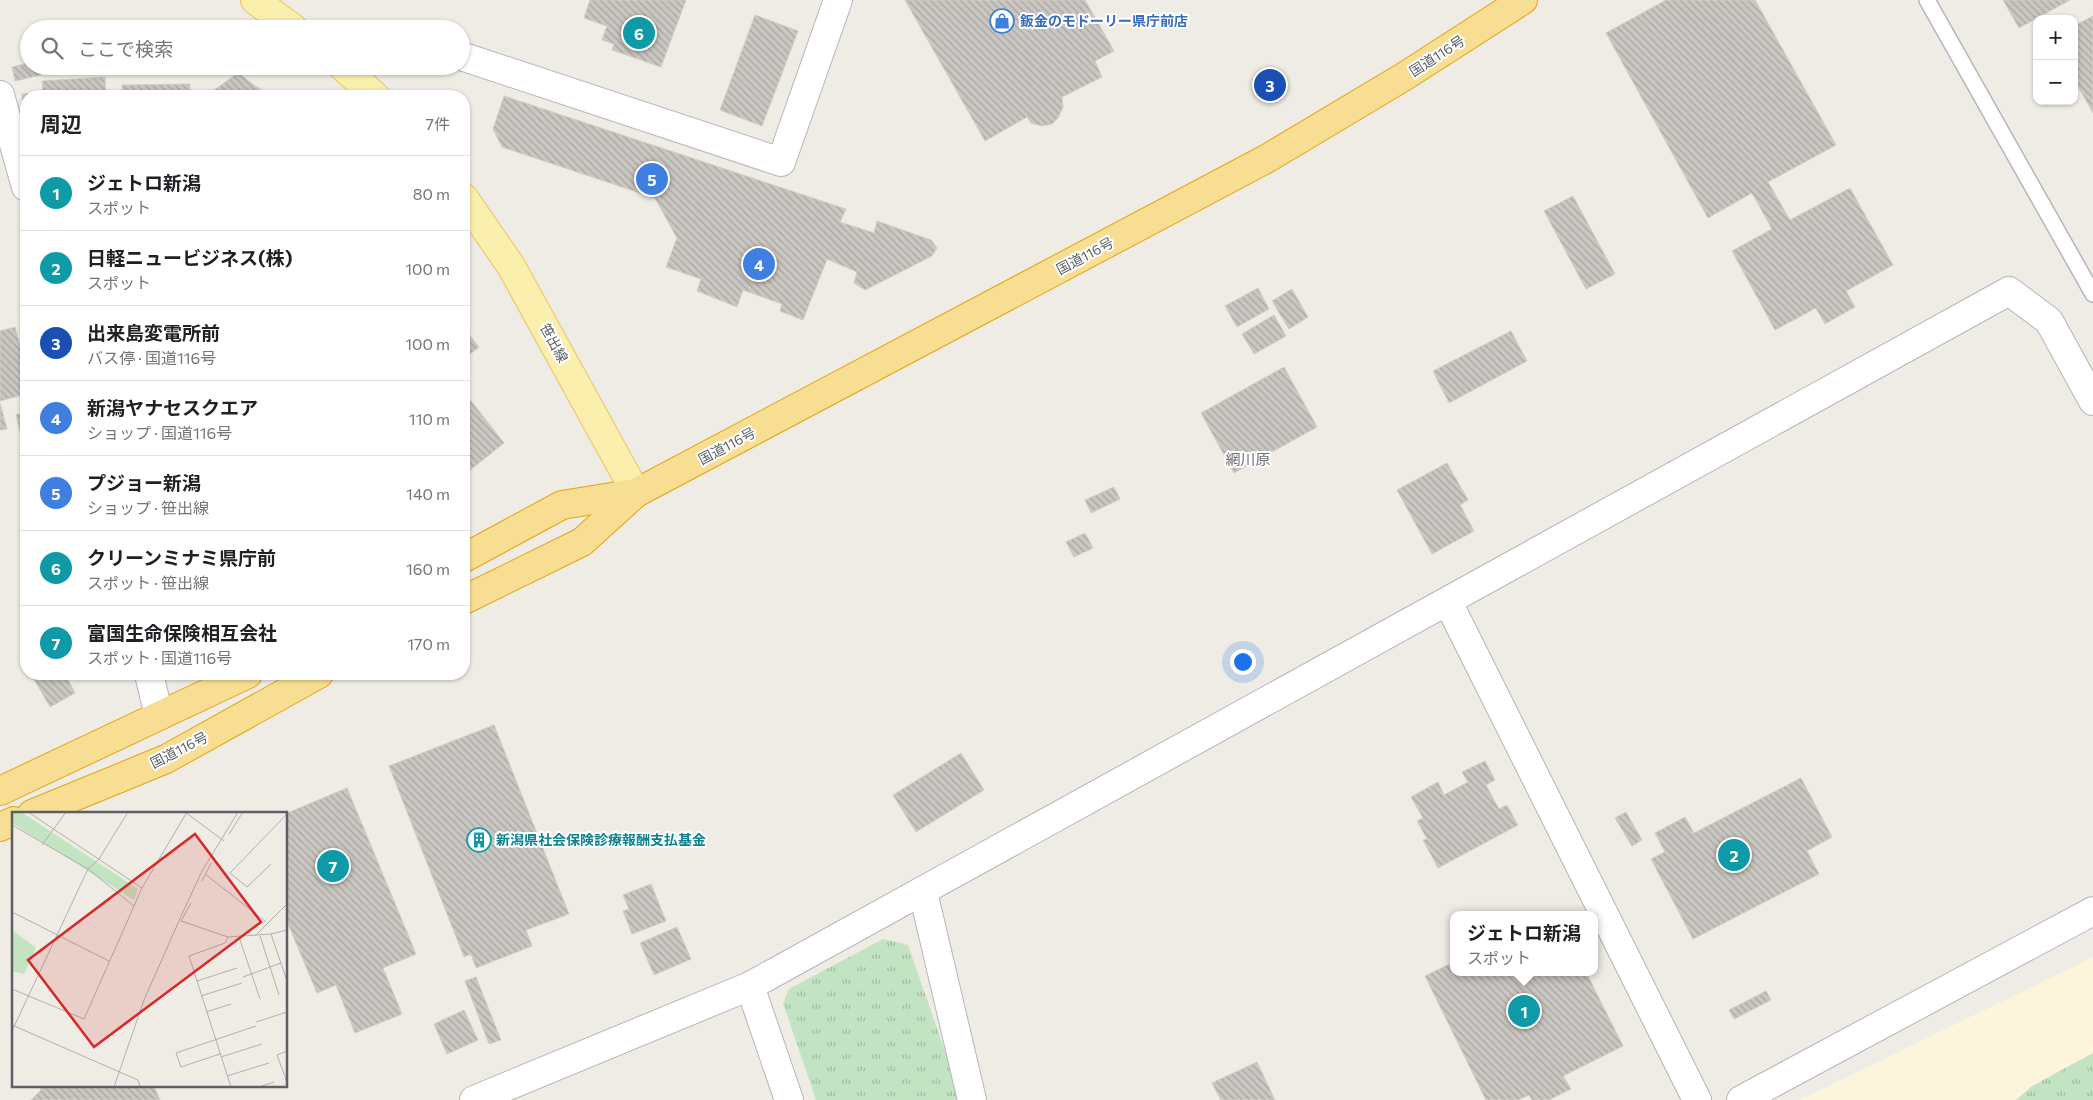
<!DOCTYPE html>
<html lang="ja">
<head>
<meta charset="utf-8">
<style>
  :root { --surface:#fff; --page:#f6f6f6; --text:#202124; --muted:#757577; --line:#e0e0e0; --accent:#1a73e8 }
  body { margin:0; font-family:Commissioner,"Noto Sans JP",sans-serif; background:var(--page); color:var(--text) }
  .controls { position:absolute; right:15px; top:15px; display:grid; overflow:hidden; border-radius:10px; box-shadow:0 1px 4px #0004 }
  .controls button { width:45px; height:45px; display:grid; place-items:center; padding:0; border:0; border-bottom:1px solid var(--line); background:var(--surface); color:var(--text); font:25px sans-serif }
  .you { position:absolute; left:1242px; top:661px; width:18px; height:18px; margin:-12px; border:4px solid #fff; border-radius:50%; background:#1a73e8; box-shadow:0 0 0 8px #1a73e833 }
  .badge { display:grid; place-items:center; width:32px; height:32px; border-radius:50%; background:var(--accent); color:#fff; font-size:16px; font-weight:700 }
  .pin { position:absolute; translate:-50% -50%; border:2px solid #fff; box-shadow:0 1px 5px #0006 }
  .popup { position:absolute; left:1450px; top:911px; width:148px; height:65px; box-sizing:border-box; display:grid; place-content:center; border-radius:10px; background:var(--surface); filter:drop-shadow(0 1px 4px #0005); font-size:16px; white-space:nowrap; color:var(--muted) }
  .popup b { font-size:19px; color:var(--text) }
  .popup::after { content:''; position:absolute; left:50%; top:100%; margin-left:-10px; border:10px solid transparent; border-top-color:var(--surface) }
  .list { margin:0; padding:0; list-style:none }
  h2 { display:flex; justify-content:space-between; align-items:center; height:65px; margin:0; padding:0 20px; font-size:21px }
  h2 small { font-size:16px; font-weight:400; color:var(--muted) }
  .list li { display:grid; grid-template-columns:32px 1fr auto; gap:15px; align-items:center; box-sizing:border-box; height:75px; padding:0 20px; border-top:1px solid var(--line) }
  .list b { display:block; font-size:19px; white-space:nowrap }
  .list p { margin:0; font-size:16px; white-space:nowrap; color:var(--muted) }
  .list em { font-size:16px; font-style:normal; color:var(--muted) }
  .icon { flex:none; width:28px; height:28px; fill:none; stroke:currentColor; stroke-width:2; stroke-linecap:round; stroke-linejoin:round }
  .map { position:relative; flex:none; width:2093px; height:1100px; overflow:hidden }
  .search { position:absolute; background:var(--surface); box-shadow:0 1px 4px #0004; left:20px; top:20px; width:450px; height:55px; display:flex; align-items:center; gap:12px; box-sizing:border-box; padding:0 18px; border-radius:28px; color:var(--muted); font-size:19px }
  .panel { position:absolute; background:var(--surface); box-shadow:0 1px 4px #0004; left:20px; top:90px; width:450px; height:590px; border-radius:20px }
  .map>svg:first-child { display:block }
  .commercial { fill:#fcf5db }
  .grass { fill:url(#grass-tufts) }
  .building { fill:url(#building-back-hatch); stroke:#d2cec3 }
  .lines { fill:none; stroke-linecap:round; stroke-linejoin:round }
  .lane-casing { stroke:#b5b6bb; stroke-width:18 }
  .street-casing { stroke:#b5b6bb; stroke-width:30 }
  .secondary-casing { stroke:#b3b6bb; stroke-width:30 }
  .primary-casing { stroke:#eac561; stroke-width:30 }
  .highway-casing { stroke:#e6a40c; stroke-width:30 }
  .lane { stroke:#fff; stroke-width:15 }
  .street { stroke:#fff; stroke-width:28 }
  .secondary { stroke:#fff; stroke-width:28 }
  .primary { stroke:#fbefad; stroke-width:28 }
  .highway { stroke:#f7de92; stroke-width:28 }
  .labels { text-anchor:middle; stroke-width:4; stroke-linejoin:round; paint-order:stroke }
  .shop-label { font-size:14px; font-weight:bold; fill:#366cbe; stroke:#fff; text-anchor:start }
  .street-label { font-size:14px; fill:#5c6064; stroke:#fff }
  .culture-label { font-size:14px; font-weight:bold; fill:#0d838f; stroke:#fff; text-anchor:start }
  .neighbourhood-label { font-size:15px; fill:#6d7176; stroke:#fff }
  .inset-road { fill:none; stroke:#b0b0ad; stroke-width:1 }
  .view { fill:#d62828; fill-opacity:0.15; stroke:#d62828; stroke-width:2.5 }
  .inset-edge { fill:none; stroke:#5c6064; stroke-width:2.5 }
</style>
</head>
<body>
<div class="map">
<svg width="2093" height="1100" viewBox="0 0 2093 1100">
  <defs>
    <pattern id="grass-tufts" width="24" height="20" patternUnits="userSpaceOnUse" patternTransform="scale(1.25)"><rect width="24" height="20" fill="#c2e4c2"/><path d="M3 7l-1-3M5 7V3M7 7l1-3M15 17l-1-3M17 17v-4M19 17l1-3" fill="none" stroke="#a1bca1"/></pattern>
    <pattern id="building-back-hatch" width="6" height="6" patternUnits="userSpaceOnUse" patternTransform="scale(1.25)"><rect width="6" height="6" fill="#cac7c2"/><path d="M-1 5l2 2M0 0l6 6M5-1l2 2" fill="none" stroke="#a7a5a1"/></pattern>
  </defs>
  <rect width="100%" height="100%" fill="#eeece4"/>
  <path class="commercial" d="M2093,957v143h-293z"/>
  <g class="grass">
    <path d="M883,939l25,6 54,155h-146l-33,-97 6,-14z"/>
    <path d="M2093,1053v47h-77l16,-14z"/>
  </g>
  <g class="building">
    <path d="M590,0h96l-25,67 -49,-17 2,-6 -12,-4 5,-14 -23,-8z"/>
    <path d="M905,0h180l29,51 -19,10 7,16 -40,20 1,10 -5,11 -6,6 -10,2 -11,-3 -4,-6 -42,24z"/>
    <path d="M1666,0h89l81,145 -68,37 22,38 60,-32 43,77 -47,26 9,16 -30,17 -9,-16 -41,22 -43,-79 40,-22 -20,-36 -44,25 -102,-185z"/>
    <path d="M2003,0h67l-51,28z"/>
    <path d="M755,15l43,16 -36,95 -42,-16z"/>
    <path d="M2093,16v97l-19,-34v-53z"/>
    <path d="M29,63v3h10l2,9 -26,6 -3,-14z"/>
    <path d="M238,73l31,23h-63z"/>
    <path d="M105,77l1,19h-80v29h-2l-2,-31 21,-1 -1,-12z"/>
    <path d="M190,84v12h-68v-11z"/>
    <path d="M504,96l342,113 -6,13 34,11 3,-12 54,19 6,8 -5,8 -67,34 -11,-7 3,-11 -30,-13 -24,61 -23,-9 2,-7 -39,-14 -6,17 -40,-16 4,-12 -35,-12 11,-29 -22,-40 -153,-51 -9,-18z"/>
    <path d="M1573,196l42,78 -29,15 -42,-78z"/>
    <path d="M1258,288l11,21 -32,18 -12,-21z"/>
    <path d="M1292,289l16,28 -19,12 -17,-28z"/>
    <path d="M1274,315l12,21 -32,18 -12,-20z"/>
    <path d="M15,327l9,34h2v33l-26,7v-70z"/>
    <path d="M464,328l15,19 -15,12z"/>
    <path d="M1511,331l16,30 -78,42 -16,-32z"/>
    <path d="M1284,367l33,60 -83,46 -33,-60z"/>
    <path d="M464,392l40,51 -40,32z"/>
    <path d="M0,403l7,26 -7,1z"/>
    <path d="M26,412v41h-1l-9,-38z"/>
    <path d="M1447,463l21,37 -8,5 14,26 -42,23 -35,-64z"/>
    <path d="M1114,487l6,12 -29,14 -6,-13z"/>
    <path d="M1085,533l8,15 -19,9 -8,-15z"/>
    <path d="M31,674h34l10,19 -25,14z"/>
    <path d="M494,725l75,189 -43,16 6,16 -56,22 -5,-14 -7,3 -75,-191z"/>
    <path d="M961,753l23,37 -68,42 -23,-37z"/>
    <path d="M1485,761l10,19 -9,5 13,24 8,-4 11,20 -80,43 -15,-28 4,-1 -10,-18 6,-3 -12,-21 27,-15 6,13 24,-13 -6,-10z"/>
    <path d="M1801,778l31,59 -25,14 12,23 -126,65 -42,-80 14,-7 -10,-19 30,-16 9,16z"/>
    <path d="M347,788l69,166 -33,14 19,46 -47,19 -19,-48 -19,8 -31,-74 -1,-105z"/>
    <path d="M1626,812l16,28 -10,6 -17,-28z"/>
    <path d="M651,884l15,37 -34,13 -9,-23 6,-2 -6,-14z"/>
    <path d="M677,927l14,32 -37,16 -14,-32z"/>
    <path d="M1454,962v10h132l37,74 -60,30 8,13 -22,11h-17l-3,-5 -11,5h-32l-61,-124z"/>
    <path d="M476,977l25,63 -12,4 -24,-63z"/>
    <path d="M1766,991l5,9 -37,19 -5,-9z"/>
    <path d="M464,1010l14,30 -31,14 -13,-30z"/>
    <path d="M1257,1062l18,38h-54l-9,-17z"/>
    <path d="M39,1086h115l6,14h-129l10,-10z"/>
  </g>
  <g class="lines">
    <g class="lane-casing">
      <path id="lane" d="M1927,0l166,294"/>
    </g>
    <g class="street-casing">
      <g id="street">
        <path d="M461,56l320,106 57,-162"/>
        <path d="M0,95l26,92"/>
        <path d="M149,674l10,42"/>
        <path d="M923,892l49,208"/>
        <path d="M750,986l39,114"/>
      </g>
    </g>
    <g class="secondary-casing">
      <g id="secondary">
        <path d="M1448,602l249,498"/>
        <path d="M474,1100l276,-114 1259,-695 40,30 44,80"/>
        <path d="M1741,1100l352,-189"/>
      </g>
    </g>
    <g class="primary-casing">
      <g id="primary">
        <path d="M255,0l39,29"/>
        <path d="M342,66l33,30"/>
        <path d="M464,198l47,68 125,227"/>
      </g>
    </g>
    <g class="highway-casing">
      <g id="highway">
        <path d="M464,558l98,-53 74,-12"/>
        <path d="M464,600l118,-58 54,-49 632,-335 137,-82 118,-76"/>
        <path d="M0,791l248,-117"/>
        <path d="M32,814l134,-55 153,-85"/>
        <path d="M0,827l14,-6"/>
      </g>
    </g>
    <use href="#lane" class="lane"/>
    <use href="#street" class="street"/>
    <use href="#secondary" class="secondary"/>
    <use href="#primary" class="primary"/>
    <use href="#highway" class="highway"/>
  </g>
  <defs>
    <g id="shop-ring" transform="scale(1.25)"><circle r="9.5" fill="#fff" stroke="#3f7fe0" stroke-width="1.5"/><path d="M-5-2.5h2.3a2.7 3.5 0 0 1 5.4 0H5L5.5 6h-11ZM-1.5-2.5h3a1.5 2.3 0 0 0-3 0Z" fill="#3f7fe0"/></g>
    <g id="building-ring" transform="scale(1.25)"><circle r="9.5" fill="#fff" stroke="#0f9aa8" stroke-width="1.5"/><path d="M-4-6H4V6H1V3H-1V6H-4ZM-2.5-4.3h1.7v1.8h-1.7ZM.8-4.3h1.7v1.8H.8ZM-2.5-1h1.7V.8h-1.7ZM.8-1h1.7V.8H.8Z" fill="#0f9aa8"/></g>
  </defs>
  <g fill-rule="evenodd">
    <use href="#shop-ring" x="1002" y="21"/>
    <use href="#building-ring" x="479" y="840"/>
  </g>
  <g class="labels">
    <g class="shop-label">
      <text x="1020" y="26">鈑金のモドーリー県庁前店</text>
    </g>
    <g class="street-label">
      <text transform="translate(1437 56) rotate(-33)" y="5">国道116号</text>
      <text transform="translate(1085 256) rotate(-28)" y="5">国道116号</text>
      <text transform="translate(554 343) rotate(61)" y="5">笹出線</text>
      <text transform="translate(727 446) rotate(-28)" y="5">国道116号</text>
      <text transform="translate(179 750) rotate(-27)" y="5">国道116号</text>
    </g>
    <g class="culture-label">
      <text x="496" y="845">新潟県社会保険診療報酬支払基金</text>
    </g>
    <g class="neighbourhood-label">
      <text x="1248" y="465">網川原</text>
    </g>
  </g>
  <g transform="translate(12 812)">
    <rect width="275" height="275" fill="#eeece4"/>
    <path d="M0,0h9l117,77 -4,11 -122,-77zM0,118l24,18 -12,26 -12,-3z" fill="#c2e4c2"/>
    <path class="inset-road" d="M16,0l114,76M173,0l39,29M0,13l76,44 46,37M217,22l14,-22M30,33l24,-33M259,52l-24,23 -17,-14 56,-58M193,62l61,48M190,69l9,-18M0,100l97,49M169,109l47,16 43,-3 16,-4M169,109l10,-18M259,122l16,47M243,124l32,-32M248,124l19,59M216,125l-3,6 -36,13 42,131M227,125l21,62M231,165l38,-14M185,169l40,-13M0,177l72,30 58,-131 45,-76M189,184l41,-13M194,200l25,-8M244,210l31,-10M0,213l126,55 2,7M0,219l76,-162 11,-10 29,-47M275,239l-10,4 10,27M208,242l-39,13 -5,-14 80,-27M209,245l41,-13M215,264l42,-13M102,275l30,-87 38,-86 20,-43 36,-59M247,275l15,-5"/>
    <path class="view" d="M183,22l66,88 -167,125 -66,-87z"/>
    <rect width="275" height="275" class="inset-edge"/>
  </g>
</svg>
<div class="controls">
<button>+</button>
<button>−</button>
</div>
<div class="you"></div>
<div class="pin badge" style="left:1524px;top:1011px;background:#0f9aa8">1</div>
<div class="popup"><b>ジェトロ新潟</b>スポット</div>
<div class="pin badge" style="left:1734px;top:855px;background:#0f9aa8">2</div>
<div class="pin badge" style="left:1270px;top:85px;background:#1a4fb4">3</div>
<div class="pin badge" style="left:759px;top:264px;background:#3f7fe0">4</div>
<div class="pin badge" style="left:652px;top:179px;background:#3f7fe0">5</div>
<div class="pin badge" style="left:639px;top:33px;background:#0f9aa8">6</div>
<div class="pin badge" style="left:333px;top:866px;background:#0f9aa8">7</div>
<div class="search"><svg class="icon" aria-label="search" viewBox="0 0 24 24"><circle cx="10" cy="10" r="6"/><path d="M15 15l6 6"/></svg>ここで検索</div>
<section class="panel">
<h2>周辺<small>7件</small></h2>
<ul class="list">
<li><span class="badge" style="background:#0f9aa8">1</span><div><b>ジェトロ新潟</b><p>スポット</p></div><em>80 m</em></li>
<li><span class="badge" style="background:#0f9aa8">2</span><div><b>日軽ニュービジネス(株)</b><p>スポット</p></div><em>100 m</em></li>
<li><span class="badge" style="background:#1a4fb4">3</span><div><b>出来島変電所前</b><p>バス停 · 国道116号</p></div><em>100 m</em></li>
<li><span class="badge" style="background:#3f7fe0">4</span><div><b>新潟ヤナセスクエア</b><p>ショップ · 国道116号</p></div><em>110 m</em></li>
<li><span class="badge" style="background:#3f7fe0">5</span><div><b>プジョー新潟</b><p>ショップ · 笹出線</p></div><em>140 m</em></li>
<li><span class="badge" style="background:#0f9aa8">6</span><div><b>クリーンミナミ県庁前</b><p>スポット · 笹出線</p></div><em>160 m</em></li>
<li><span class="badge" style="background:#0f9aa8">7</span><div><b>富国生命保険相互会社</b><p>スポット · 国道116号</p></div><em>170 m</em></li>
</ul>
</section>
</div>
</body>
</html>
